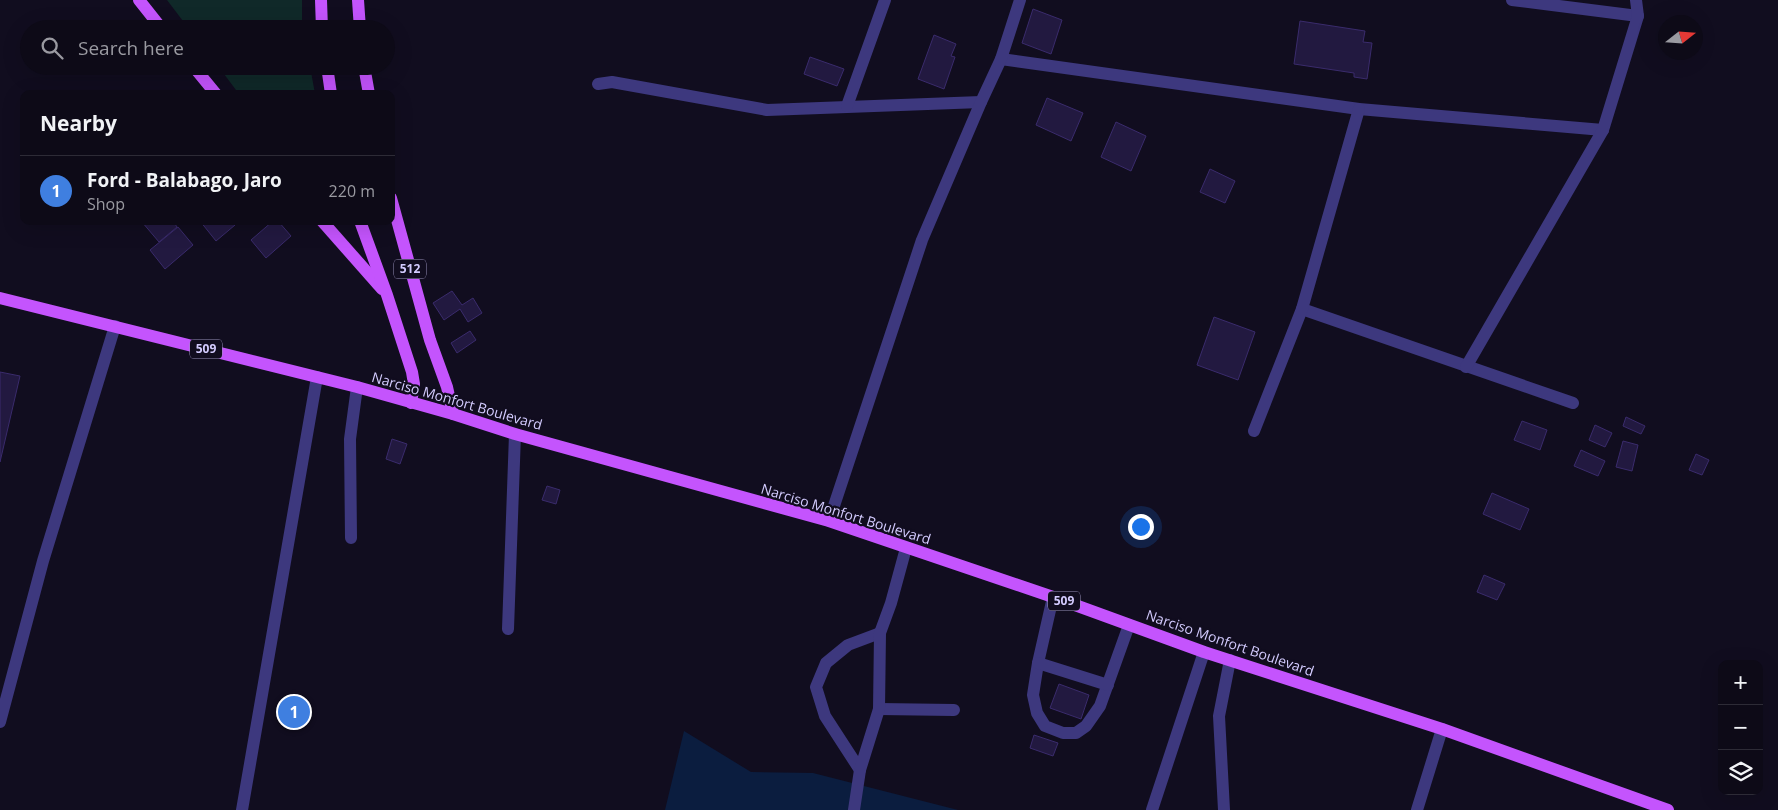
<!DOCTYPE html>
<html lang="en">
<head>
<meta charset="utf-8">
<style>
  :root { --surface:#0d0a17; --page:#161320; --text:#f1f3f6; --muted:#9a9aa1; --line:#2d2b36; --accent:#03d2f3 }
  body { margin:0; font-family:"Open Sans",sans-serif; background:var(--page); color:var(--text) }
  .controls { position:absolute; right:15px; bottom:15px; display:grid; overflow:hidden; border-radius:10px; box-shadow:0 5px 20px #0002 }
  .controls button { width:45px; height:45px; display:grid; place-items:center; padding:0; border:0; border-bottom:1px solid var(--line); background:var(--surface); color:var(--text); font:25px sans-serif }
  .compass { position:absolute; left:1658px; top:15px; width:45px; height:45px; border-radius:50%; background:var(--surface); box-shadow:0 5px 20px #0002; rotate:73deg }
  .you { position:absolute; left:1140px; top:526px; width:18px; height:18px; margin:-12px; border:4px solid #fff; border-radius:50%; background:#1a73e8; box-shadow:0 0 0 8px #1a73e833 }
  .badge { display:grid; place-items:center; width:32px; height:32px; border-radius:50%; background:var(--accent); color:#fff; font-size:16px; font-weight:700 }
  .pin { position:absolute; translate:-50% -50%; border:2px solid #fff; box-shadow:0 1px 5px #0006 }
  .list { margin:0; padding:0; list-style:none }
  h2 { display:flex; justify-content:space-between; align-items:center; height:65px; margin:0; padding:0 20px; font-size:21px }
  h2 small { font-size:16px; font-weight:400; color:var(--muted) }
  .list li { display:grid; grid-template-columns:32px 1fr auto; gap:15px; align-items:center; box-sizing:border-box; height:70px; padding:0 20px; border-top:1px solid var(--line) }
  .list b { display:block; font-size:19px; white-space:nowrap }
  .list p { margin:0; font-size:16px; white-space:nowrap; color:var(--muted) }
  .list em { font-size:16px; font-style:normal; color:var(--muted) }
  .icon { flex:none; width:28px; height:28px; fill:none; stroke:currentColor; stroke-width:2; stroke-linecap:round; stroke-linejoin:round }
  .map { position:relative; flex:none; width:1778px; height:810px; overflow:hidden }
  .search { position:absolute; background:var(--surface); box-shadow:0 5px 20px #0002; left:20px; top:20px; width:375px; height:55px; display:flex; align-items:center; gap:12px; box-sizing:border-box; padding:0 18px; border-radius:28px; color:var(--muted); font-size:19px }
  .panel { position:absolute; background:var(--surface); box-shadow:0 5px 20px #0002; left:20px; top:90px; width:375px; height:135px; border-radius:10px }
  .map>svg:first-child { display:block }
  .green { fill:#102929 }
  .water { fill:#0b1d3f }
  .building { fill:#221940; stroke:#3a2b6c }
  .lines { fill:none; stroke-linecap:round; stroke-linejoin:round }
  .minor { stroke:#3d387e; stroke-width:12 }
  .major { stroke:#c454fd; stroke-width:12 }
  .labels { text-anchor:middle; stroke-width:4.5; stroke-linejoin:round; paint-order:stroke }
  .shield { fill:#110d1f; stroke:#9992bb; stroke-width:1 }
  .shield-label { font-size:12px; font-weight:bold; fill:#d3cbfe }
  .street-label { font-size:14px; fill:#d3cbfe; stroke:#110d1f }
</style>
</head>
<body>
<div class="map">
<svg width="1778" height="810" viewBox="0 0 1778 810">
  <rect width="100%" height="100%" fill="#110d1f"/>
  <g class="green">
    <path d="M167,0h135v29h-113z"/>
    <path d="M218,66h92l5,28h-76z"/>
  </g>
  <path class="water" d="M684,731l67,41 62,1 145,37h-293z"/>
  <g class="building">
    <path d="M1033,9l29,11 -11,34 -29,-11z"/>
    <path d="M1300,21l65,10 -2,11 9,1 -5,36 -13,-2v-4l-60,-9z"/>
    <path d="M934,35l22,9 -5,12 4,1 -11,32 -26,-10z"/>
    <path d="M810,57l34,12 -7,17 -33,-12z"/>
    <path d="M1047,98l36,15 -12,28 -35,-16z"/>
    <path d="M1116,122l30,14 -15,35 -30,-14z"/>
    <path d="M1210,169l25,12 -10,22 -25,-11z"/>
    <path d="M143,221h30l4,6 -18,15 -17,-20z"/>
    <path d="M200,221h32l3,4 -19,16z"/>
    <path d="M273,221h5l13,15 -25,22 -15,-18z"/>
    <path d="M178,227l15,18 -28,24 -15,-19z"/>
    <path d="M452,291l10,14 11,-7 9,15 -14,9 -8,-13 -16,11 -11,-17z"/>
    <path d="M1214,317l41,15 -17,48 -41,-15z"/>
    <path d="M470,331l6,9 -19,13 -6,-10z"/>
    <path d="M0,372l20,4 -20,86z"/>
    <path d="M1626,417l19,9 -4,8 -18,-8z"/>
    <path d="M1522,421l25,9 -7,20 -26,-10z"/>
    <path d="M1595,425l17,8 -7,14 -16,-7z"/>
    <path d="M392,439l15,5 -7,20 -14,-5z"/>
    <path d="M1623,441l15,4 -6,26 -16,-4z"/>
    <path d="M1581,450l24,11 -7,15 -24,-10z"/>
    <path d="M1696,454l13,6 -7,15 -13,-5z"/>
    <path d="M547,486l13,4 -4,14 -14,-4z"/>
    <path d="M1492,493l37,16 -9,21 -37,-16z"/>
    <path d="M1484,575l21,9 -8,16 -20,-8z"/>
    <path d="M1059,684l30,11 -8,24 -31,-11z"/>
    <path d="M1034,735l24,8 -5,13 -23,-8z"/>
  </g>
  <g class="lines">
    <g class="minor">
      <path d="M1512,0l126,16"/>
      <path d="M1001,59l358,50 244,21"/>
      <path d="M598,84l14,-2 155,28 214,-8"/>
      <path d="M847,106l38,-106"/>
      <path d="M1302,309l271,94"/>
      <path d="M1466,367l137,-237 35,-114 -2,-16"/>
      <path d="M1254,431l48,-122 57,-200"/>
      <path d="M829,521l93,-281 59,-138 20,-43 19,-59"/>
      <path d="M351,538l-1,-99 7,-52"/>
      <path d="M1053,597l-15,66 -5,32 4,18 8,13 18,7h13l10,-7 14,-20 29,-81"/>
      <path d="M508,629l7,-195"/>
      <path d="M1038,663l70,22"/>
      <path d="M879,709l75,1"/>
      <path d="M0,722l43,-161 72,-235"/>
      <path d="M860,770l-35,-54 -9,-29 10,-24 22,-18 32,-12"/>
      <path d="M242,810l75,-433"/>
      <path d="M854,810l6,-40 19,-61 1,-76 11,-30 15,-55"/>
      <path d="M1152,810l52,-158"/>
      <path d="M1224,810l-5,-94 11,-56"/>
      <path d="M1417,810l25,-81"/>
    </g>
    <g class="major">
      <path d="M139,0l23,29"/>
      <path d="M321,0l1,29"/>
      <path d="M358,0l2,29"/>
      <path d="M193,66l23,28"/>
      <path d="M327,66l4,28"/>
      <path d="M364,66l5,28"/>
      <path d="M391,198l39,142 17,47 6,27"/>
      <path d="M322,221l60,68"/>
      <path d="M360,221l27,74 25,77 2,12 -3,19"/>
      <path d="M0,298l357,89 96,27 62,20 314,87 224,76 151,55 238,77 226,81"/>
    </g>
  </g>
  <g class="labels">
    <g class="shield">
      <rect x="394" y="259.5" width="32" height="19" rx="4"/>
      <rect x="190" y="339.5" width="32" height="19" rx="4"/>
      <rect x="1048" y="591.5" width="32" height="19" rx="4"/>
    </g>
    <g class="shield-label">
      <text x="410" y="273">512</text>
      <text x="206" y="353">509</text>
      <text x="1064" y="605">509</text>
    </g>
    <g class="street-label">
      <text transform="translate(457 401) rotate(16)" y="5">Narciso Monfort Boulevard</text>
      <text transform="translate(846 514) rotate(17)" y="5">Narciso Monfort Boulevard</text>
      <text transform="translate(1230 643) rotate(19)" y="5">Narciso Monfort Boulevard</text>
    </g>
  </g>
</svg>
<div class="controls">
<button>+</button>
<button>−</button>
<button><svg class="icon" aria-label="layers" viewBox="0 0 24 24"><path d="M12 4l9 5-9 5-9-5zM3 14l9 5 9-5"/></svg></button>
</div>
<svg class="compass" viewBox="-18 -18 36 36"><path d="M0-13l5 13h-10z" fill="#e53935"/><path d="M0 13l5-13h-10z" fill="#9a9aa1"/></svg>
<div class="you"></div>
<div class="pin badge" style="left:294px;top:712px;background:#3f7fe0">1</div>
<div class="search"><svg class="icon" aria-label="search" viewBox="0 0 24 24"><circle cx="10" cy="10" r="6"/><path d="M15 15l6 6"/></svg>Search here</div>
<section class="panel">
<h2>Nearby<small></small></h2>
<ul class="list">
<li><span class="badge" style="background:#3f7fe0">1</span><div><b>Ford - Balabago, Jaro</b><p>Shop</p></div><em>220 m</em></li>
</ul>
</section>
</div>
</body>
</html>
